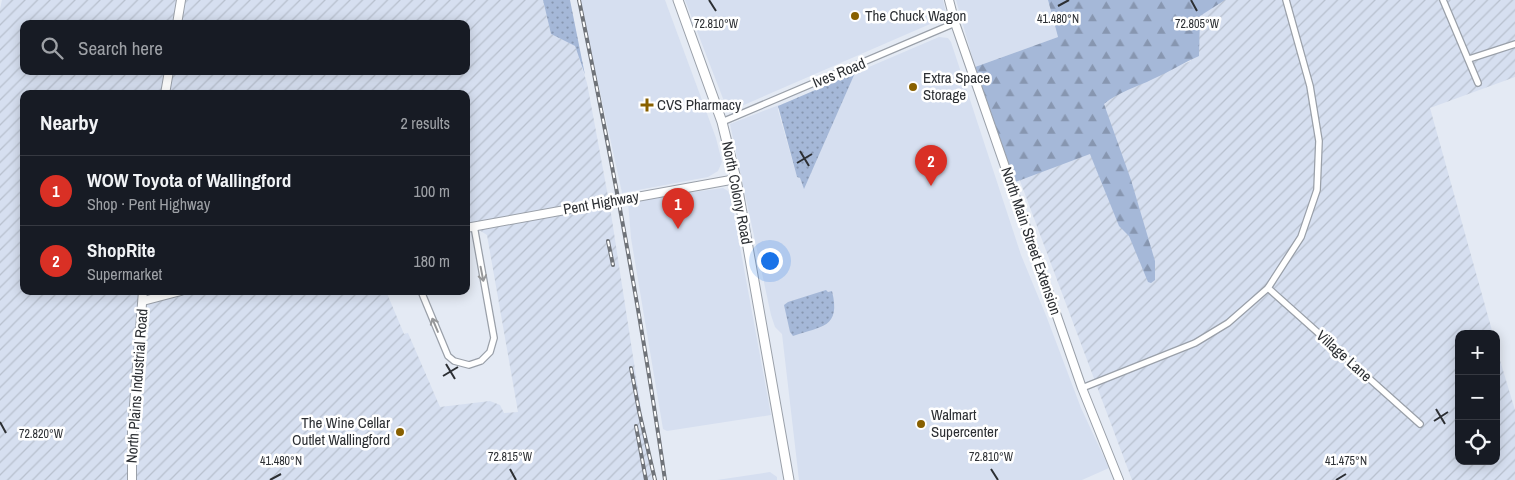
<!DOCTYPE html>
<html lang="en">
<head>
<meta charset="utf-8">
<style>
  :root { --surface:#171b24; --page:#242831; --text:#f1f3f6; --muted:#9ea1a6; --line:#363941; --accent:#d93025 }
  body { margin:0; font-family:"Archivo Narrow",sans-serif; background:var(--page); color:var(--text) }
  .controls { position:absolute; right:15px; bottom:15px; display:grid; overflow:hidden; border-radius:10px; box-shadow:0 2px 12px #0003 }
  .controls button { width:45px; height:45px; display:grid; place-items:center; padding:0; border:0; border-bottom:1px solid var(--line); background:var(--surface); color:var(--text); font:25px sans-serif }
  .you { position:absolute; left:769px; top:260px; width:18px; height:18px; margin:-12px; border:4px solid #fff; border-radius:50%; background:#1a73e8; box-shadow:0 0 0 8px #1a73e833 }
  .badge { display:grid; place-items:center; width:32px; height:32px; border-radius:50%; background:var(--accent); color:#fff; font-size:16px; font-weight:700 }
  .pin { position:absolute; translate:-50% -41px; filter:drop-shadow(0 1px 2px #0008) }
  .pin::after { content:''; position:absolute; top:26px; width:18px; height:15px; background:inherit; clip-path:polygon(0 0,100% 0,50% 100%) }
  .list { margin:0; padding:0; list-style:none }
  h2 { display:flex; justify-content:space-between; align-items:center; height:65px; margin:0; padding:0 20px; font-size:21px }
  h2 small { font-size:16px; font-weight:400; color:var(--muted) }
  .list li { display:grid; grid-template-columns:32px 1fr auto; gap:15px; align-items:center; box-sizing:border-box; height:70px; padding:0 20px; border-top:1px solid var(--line) }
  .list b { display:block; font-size:19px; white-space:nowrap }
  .list p { margin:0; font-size:16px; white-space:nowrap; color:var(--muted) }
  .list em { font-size:16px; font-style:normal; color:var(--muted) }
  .icon { flex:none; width:28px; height:28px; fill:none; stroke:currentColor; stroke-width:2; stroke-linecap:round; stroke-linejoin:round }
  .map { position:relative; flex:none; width:1515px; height:480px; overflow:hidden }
  .search { position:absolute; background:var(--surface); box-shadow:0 2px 12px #0003; left:20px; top:20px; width:450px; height:55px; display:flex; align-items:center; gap:12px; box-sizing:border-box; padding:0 18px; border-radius:10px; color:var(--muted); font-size:19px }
  .panel { position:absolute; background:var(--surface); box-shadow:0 2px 12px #0003; left:20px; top:90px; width:450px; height:205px; border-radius:10px }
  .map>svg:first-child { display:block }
  .built { fill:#d6dff0 }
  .industrial { fill:url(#industrial-furrows); fill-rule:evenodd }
  .grass { fill:url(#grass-dots) }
  .forest { fill:url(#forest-firs) }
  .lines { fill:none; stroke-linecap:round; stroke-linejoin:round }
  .street-casing { stroke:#9aa0a9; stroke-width:8 }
  .secondary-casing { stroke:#9aa0a9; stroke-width:10 }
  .primary-casing { stroke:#9aa0a9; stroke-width:11 }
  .street { stroke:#fff; stroke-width:5.5 }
  .secondary { stroke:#fff; stroke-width:8 }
  .primary { stroke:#fff; stroke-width:9 }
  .rail-casing { stroke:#6f7379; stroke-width:4 }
  .rail { stroke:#fff; stroke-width:2; stroke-dasharray:5.5; stroke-linecap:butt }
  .oneway { stroke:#969799 }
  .ticks { fill:none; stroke:#2c2f33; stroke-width:2 }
  .poi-dot { fill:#886000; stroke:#fff; stroke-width:2 }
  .labels { text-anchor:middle; stroke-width:5; stroke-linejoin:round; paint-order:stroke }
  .poi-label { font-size:15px; fill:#2c2f33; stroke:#fff; text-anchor:start }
  .street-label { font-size:15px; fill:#2c2f33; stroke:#fff }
  .ticks-label { font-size:12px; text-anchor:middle; fill:#2c2f33; stroke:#fff; stroke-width:5; stroke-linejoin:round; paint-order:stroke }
</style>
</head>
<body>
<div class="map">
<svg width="1515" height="480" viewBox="0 0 1515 480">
  <defs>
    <pattern id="industrial-furrows" width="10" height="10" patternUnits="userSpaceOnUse" patternTransform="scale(1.25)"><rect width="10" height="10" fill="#d6dff0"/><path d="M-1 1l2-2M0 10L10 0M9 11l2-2" fill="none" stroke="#b8c0ce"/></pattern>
    <pattern id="grass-dots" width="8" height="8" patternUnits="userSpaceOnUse" patternTransform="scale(1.25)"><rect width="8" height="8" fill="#a5b8d8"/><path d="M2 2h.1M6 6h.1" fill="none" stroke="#8796b0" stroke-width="1.8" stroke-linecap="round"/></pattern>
    <pattern id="forest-firs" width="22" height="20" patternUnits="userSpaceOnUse" patternTransform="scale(1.25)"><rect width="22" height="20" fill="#a5b8d8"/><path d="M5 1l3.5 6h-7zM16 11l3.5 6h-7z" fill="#8796b0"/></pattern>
  </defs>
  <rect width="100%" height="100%" fill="#e4eaf4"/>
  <g class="built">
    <path d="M580,0h85l51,138 6,24 -4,9 -10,6 -86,16z"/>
    <path d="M685,0h258l3,13 -2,5 -214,93 -3,-2z"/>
    <path d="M956,0h92l10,37 -83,30z"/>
    <path d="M939,37l9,1 3,4 70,213 26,63 34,90 28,60 -27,12h-283l-17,-146 -7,-7 -4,-12 -41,-191 49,-19 -1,5 19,67 3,1 4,10 51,-115z"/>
    <path d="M723,188l5,3 3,7 40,217 -104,16 -4,-2 -32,-191 -3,-37z"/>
    <path d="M770,472l7,5v3h-60z"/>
  </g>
  <g class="industrial">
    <path d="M2,0h541l8,34 24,12 12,37 23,124 42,273h-652v-471zM24,24h442v47h-442zM24,94h442v138l13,-2 8,5 31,177 -14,1 -4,-8 -10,-4 -50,6 -32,-74 -4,1 -18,-43h-362z"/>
    <path d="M1169,0h346v77l-85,31 63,226h-34v127h37v-114l19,63v70h-383l-130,-347 189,-72z"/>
  </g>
  <g class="grass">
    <path d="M543,0h27l15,75 -10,-29 -24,-12z"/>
    <path d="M855,73l-51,116 -4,-11 -3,-1 -19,-71z"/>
    <path d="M826,290l2,2 4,-1c9,37 -10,35 -39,45l-3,-4 -6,-27 4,-3z"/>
  </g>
  <path class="forest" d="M1048,0h177l-25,16 -1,40c-16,7 -30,16 -46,23 -16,8 -35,13 -49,25l27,76 24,81v19l-4,3 -3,-1 -19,-46 -10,-10 -29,-72 -75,28 -40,-115 83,-30z"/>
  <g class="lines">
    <g class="street-casing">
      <g id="street">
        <path d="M1443,0l35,83"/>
        <path d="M1469,59l46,-15"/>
        <path d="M722,122l233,-99"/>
        <path d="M1268,288l152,136"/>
        <path d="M421,291l27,65 6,5 15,4 12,-4 9,-9 4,-14 -20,-112"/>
        <path d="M1082,388l113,-45 33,-20 40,-35 33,-51 16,-47 2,-49 -9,-55 -24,-86"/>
      </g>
    </g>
    <g class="secondary-casing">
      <g id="secondary">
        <path d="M949,0l6,23 127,365 37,92"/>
        <path d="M177,24l4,-24"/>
        <path d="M165,94l4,-23"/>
        <path d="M466,228l270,-49"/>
        <path d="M143,301l38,-10"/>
        <path d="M132,480v-49l11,-140"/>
      </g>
    </g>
    <g class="primary-casing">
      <path id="primary" d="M678,0l44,122 14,57 53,301"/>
    </g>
    <use href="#street" class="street"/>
    <use href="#secondary" class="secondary"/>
    <use href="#primary" class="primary"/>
    <g class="rail-casing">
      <g id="rail">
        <path d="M579,0c33,160 63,319 86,480"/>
        <path d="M608,241l5,24"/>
        <path d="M631,368l8,43 16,69"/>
        <path d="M636,426l10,54"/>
      </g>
    </g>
    <use href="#rail" class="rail"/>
  </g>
  <defs><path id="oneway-shaft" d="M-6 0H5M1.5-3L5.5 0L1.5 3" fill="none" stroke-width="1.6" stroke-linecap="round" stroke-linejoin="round" transform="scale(1.25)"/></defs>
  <g class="oneway">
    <use href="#oneway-shaft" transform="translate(482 274) rotate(79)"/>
    <use href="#oneway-shaft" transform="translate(435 325) rotate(-113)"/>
  </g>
  <path class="ticks" d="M709,0l7,11M1191,0l6,11M1058,6l11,-6M800,151l9,15M797,163l15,-9M446,364l9,15M443,376l15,-9M1436,409l9,15M1434,421l14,-9M0,422l6,11M510,469l6,11M991,469l7,11M270,480l11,-6M1336,480l10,-6"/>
  <g class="poi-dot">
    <circle cx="855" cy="16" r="5"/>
    <circle cx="913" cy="87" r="5"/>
    <path d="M644.5 97.5h5v5h5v5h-5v5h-5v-5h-5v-5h5z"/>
    <circle cx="921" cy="424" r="5"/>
    <circle cx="400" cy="432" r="5"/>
  </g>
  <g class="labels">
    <g class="poi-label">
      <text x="865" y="21">The Chuck Wagon</text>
      <text x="923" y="83">Extra Space<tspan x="923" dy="17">Storage</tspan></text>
      <text x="657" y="110">CVS Pharmacy</text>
      <text x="931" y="420">Walmart<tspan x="931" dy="17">Supercenter</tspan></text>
      <text x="390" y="428" text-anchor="end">The Wine Cellar<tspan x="390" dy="17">Outlet Wallingford</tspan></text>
    </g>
    <g class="street-label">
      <text transform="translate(839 73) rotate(-22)" y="5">Ives Road</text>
      <text transform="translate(737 193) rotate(79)" y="5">North Colony Road</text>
      <text transform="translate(601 203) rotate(-10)" y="5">Pent Highway</text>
      <text transform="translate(1031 241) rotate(71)" y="5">North Main Street Extension</text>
      <text transform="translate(1344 356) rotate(42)" y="5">Village Lane</text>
      <text transform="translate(137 386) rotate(-86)" y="5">North Plains Industrial Road</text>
    </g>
  </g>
  <g class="ticks-label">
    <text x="1058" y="23">41.480°N</text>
    <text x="716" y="28">72.810°W</text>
    <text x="1197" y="28">72.805°W</text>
    <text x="41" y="438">72.820°W</text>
    <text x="510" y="461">72.815°W</text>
    <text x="991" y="461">72.810°W</text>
    <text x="281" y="465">41.480°N</text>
    <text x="1346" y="465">41.475°N</text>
  </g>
</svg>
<div class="controls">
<button>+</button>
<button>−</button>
<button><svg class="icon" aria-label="locate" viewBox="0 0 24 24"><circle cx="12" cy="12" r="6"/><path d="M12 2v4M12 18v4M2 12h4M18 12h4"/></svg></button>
</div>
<div class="you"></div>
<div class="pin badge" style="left:678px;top:229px">1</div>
<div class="pin badge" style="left:931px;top:186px">2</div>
<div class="search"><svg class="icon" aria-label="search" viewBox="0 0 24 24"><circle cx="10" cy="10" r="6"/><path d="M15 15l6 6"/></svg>Search here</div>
<section class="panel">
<h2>Nearby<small>2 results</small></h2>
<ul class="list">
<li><span class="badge">1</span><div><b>WOW Toyota of Wallingford</b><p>Shop · Pent Highway</p></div><em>100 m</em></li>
<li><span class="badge">2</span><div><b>ShopRite</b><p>Supermarket</p></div><em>180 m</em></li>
</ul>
</section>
</div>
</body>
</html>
